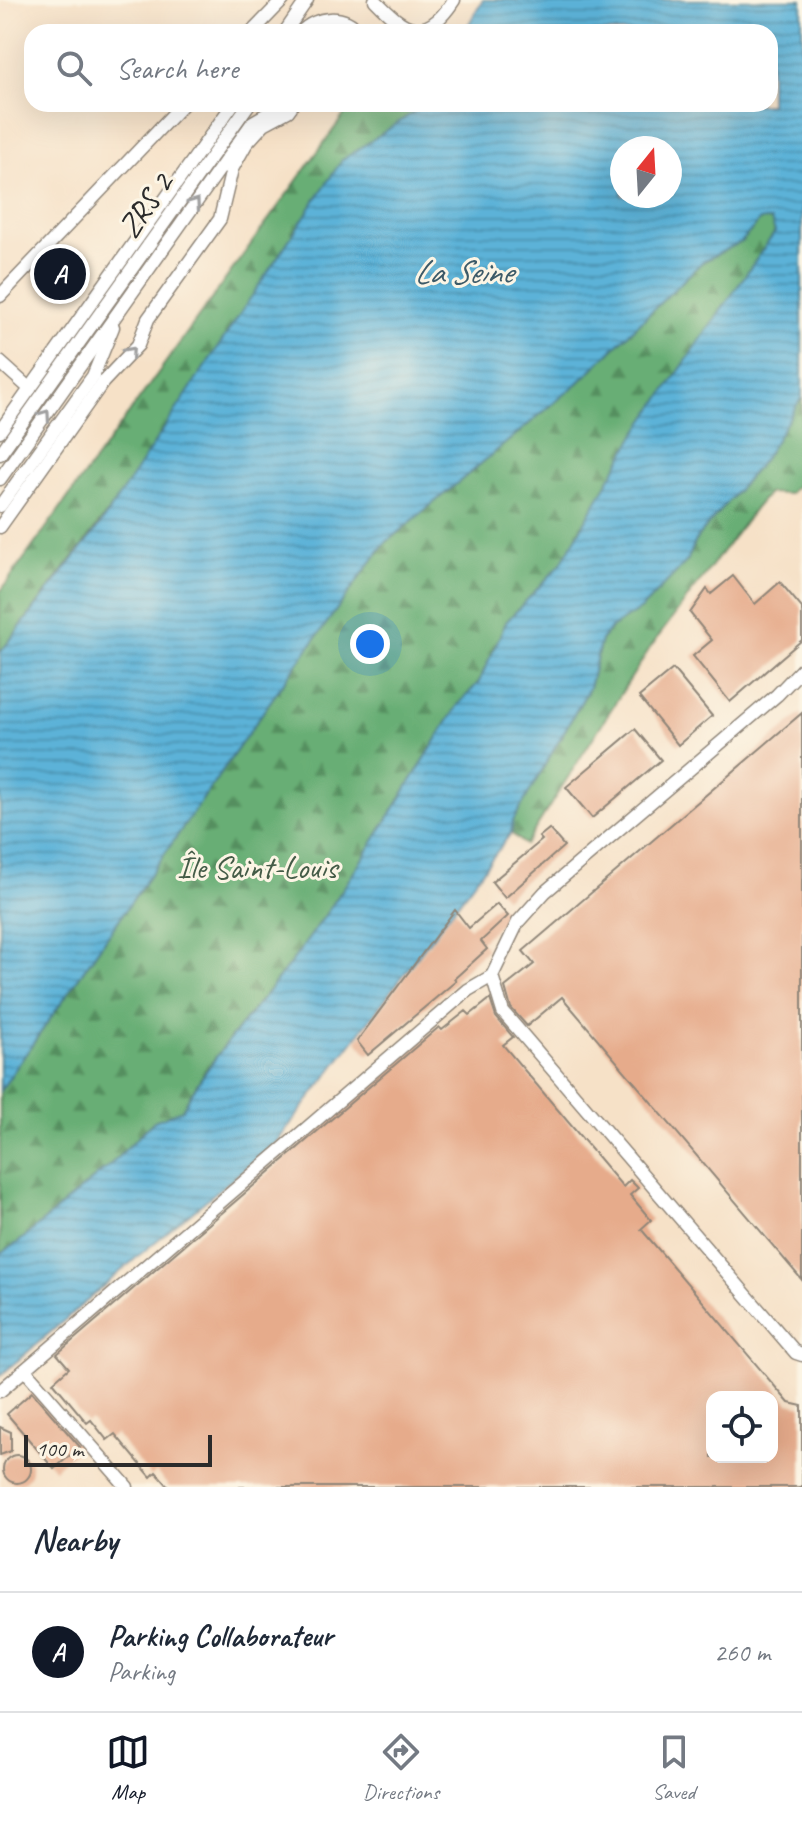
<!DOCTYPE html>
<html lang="en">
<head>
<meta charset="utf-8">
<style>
  :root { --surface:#fff; --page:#f6f6f7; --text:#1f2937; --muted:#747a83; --line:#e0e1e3; --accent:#111827 }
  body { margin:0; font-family:Caveat,sans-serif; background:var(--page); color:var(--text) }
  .controls { position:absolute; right:24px; bottom:24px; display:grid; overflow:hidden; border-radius:16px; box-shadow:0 8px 32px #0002 }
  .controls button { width:72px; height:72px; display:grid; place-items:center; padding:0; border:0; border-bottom:2px solid var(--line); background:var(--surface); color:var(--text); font:40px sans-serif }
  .compass { position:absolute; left:610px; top:136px; width:72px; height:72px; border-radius:50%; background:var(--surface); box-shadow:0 8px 32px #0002; rotate:18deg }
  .scale { position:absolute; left:24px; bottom:20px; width:188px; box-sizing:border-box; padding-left:8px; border:4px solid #2b2b2b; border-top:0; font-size:22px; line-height:28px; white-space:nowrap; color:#2b2b2b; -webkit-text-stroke:6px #fcf5e5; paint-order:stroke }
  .you { position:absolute; left:370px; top:644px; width:28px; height:28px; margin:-20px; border:6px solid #fff; border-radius:50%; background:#1a73e8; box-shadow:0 0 0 12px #1a73e833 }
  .badge { display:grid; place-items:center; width:52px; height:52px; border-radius:50%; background:var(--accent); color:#fff; font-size:26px; font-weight:700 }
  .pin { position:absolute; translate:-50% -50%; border:4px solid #fff; box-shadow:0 2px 8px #0006 }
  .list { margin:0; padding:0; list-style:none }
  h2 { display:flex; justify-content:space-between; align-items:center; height:104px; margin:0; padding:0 32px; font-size:34px }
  h2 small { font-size:26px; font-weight:400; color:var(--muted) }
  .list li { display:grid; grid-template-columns:52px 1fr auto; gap:24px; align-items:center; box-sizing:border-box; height:120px; padding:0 32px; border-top:2px solid var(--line) }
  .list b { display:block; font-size:30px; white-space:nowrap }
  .list p { margin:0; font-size:26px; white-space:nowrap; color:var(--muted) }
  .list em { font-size:26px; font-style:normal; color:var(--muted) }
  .icon { flex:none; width:44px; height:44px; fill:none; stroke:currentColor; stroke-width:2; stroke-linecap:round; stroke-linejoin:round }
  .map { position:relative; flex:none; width:802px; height:1487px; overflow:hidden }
  .search { position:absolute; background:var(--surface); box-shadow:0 8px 32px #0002; left:24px; right:24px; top:24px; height:88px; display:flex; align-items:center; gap:20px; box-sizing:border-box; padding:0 28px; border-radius:24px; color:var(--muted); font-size:30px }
  .sheet { height:224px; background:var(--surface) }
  nav { display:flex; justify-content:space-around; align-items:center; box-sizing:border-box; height:112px; border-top:2px solid var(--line); background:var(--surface); font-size:22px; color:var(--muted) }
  nav a { display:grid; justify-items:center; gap:4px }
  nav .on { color:var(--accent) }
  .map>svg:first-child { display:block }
  .forest { fill:url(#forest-firs); stroke:#496c50; stroke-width:2 }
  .water { fill:url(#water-rules); stroke:#436e82; stroke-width:2; fill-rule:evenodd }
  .building { fill:#e6ab8b; fill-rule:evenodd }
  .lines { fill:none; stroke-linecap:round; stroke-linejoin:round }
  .minor-casing { stroke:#908679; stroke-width:15 }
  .minor { stroke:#fff; stroke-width:12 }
  .oneway { stroke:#a0a0a0 }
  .labels { text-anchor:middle; stroke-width:6; stroke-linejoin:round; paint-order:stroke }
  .street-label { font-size:32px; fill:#2b2b2b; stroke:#fcf5e5 }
  .park-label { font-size:32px; fill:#445b47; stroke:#fcf5e5 }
  .water-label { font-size:34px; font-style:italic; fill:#3c5a68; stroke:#fcf5e5 }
</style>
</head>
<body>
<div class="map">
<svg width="802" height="1487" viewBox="0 0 802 1487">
  <defs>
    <pattern id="forest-firs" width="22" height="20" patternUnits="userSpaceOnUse" patternTransform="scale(2)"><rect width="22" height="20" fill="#67ae74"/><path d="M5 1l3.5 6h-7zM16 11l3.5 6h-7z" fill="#558e5f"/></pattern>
    <pattern id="water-rules" width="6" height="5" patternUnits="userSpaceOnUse" patternTransform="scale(2)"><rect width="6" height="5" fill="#5bb2d8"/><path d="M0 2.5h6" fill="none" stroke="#4b91af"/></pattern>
  </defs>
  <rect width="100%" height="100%" fill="#fcf5e5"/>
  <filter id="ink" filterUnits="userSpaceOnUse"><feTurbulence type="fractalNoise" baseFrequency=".0125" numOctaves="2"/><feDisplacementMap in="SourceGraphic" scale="16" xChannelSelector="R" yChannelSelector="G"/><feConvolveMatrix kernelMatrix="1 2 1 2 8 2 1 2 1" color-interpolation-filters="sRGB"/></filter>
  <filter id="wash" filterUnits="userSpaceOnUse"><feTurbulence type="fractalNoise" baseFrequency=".006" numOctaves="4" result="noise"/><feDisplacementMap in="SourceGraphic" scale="32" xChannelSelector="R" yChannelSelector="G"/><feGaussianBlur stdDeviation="1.8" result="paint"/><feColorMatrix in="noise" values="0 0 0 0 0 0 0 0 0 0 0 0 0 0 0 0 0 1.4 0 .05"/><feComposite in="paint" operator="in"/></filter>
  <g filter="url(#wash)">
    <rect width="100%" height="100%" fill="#f6e1c7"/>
    <g class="forest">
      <path d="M352,104h69l-421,549v-61z"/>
      <path d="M771,219l4,13 -215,333 -54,57 -27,60 -21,23c-49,78 -95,159 -149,233 -41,59 -94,109 -127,172l-28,11 -43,43 -91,77 -20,13v-163l279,-402 105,-145 194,-161 124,-121 39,-20 19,-22z"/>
      <path d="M802,397v84l-14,13 -20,-1 -12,14 -106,141 -125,197 -14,-12 1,-11 77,-134 12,-48 10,-12 31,-20 45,-47 10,-23 67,-79z"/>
    </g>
    <path class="water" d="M483,0h319v397l-38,62 -67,79 -10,23 -45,47 -31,20 -10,12 -12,48 -76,133 -2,12 -234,309 -134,110 -143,124v-122l20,-13 91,-77 43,-43 28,-11c34,-63 86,-113 127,-172 54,-75 100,-155 149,-233l21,-23 27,-60 54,-57 75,-130 140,-203 -4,-12h-11l-19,22 -39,20 -124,121 -194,161 -105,145 -279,402v-438l100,-128 242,-365 75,-50 4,-6h349v-72h-306zM622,148h48v48h-48z"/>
    <g id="blocks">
      <g class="building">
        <path d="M733,576l22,28 25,-22 22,26v32l-72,62 -37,-46 19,-16 -22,-27 17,-24 4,5z"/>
        <path d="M673,669l39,47 -34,29 -39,-48z"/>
        <path d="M802,713v567l-240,-283 -35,29 -16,-18 -6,-21 29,-23 -11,-13z"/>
        <path d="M635,729l26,31 -69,58 -26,-31z"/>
        <path d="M549,829l15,17 -59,52 -13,-16 50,-42 -3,-3z"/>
        <path d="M497,904l11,12 -27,25 6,8 -33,30 2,2 -88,74 -11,-14 98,-131 14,18z"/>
        <path d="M490,999l6,18 17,20 -10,8 120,142 7,-7 8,8 -8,7 21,25 -10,9 148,174 13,3v81h-633l-13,-15 -5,5 -36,-43 -8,6 -16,-20 -4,3 -34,-41 16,-14 -12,-14 382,-327 3,3 24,-19 4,4zM712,1397h60v60h-60z"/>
        <path d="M32,1392l48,55 -26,22 -47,-55z"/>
        <path d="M0,1427l11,5v19l-11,4z"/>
        <circle cx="17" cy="1469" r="14"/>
      </g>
    </g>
  </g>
  <g filter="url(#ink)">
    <use href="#blocks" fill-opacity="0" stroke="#908679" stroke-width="2"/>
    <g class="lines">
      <g class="minor-casing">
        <g id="minor">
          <path d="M375,0c30,31 50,45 79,0"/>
          <path d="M252,32l31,-32"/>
          <path d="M285,32l22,-32"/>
          <path d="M301,32c16,-16 43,-19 58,0"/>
          <path d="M0,296l183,-192"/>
          <path d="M0,362l30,27"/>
          <path d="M0,431l233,-327"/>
          <path d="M0,454l249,-350"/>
          <path d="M0,479l253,-357 31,-18"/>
          <path d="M0,506l93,-130 20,-49"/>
          <path d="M0,527l103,-145 35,-37 10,-26 72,-100 12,-50 14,-25 18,-20 24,-13 5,-7"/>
          <path d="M802,669l-25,26 -232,197 -27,30 -26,54 11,36 293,341 6,2"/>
          <path d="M25,1370l102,117"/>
          <path d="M0,1391l468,-401 24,-14"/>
        </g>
      </g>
      <use href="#minor" class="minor"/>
    </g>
    <defs><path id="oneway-chevron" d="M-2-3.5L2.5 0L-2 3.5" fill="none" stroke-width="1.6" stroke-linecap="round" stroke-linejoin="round" transform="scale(2)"/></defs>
    <g class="oneway">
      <use href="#oneway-chevron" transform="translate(195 203) rotate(-55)"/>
      <use href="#oneway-chevron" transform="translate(130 352) rotate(-48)"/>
      <use href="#oneway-chevron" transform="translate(45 415) rotate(-55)"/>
    </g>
  </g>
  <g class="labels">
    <g class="street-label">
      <text transform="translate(145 205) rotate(-55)" y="11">ZRS 2</text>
    </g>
    <g class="park-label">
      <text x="257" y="878">Île Saint-Louis</text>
    </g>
    <g class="water-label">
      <text x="463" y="283">La Seine</text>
    </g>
  </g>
</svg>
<div class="controls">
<button><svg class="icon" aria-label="locate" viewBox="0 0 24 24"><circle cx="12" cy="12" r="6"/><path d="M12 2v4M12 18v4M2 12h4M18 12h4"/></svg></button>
</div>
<svg class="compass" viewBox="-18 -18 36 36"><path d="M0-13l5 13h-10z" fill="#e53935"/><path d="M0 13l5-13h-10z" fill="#747a83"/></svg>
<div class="scale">100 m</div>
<div class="you"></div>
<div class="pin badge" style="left:60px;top:274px">A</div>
<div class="search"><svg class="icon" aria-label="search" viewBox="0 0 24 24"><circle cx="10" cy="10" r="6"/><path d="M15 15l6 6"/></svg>Search here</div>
</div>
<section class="sheet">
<h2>Nearby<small></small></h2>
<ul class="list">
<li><span class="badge">A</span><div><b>Parking Collaborateur</b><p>Parking</p></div><em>260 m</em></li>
</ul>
</section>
<nav>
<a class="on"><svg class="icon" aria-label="map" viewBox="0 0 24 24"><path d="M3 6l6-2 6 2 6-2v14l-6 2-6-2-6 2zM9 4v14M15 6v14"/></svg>Map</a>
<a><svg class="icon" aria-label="directions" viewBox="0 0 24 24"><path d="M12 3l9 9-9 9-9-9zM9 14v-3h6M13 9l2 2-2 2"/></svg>Directions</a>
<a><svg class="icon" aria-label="saved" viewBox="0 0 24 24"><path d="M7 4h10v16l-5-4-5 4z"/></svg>Saved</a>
</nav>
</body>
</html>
